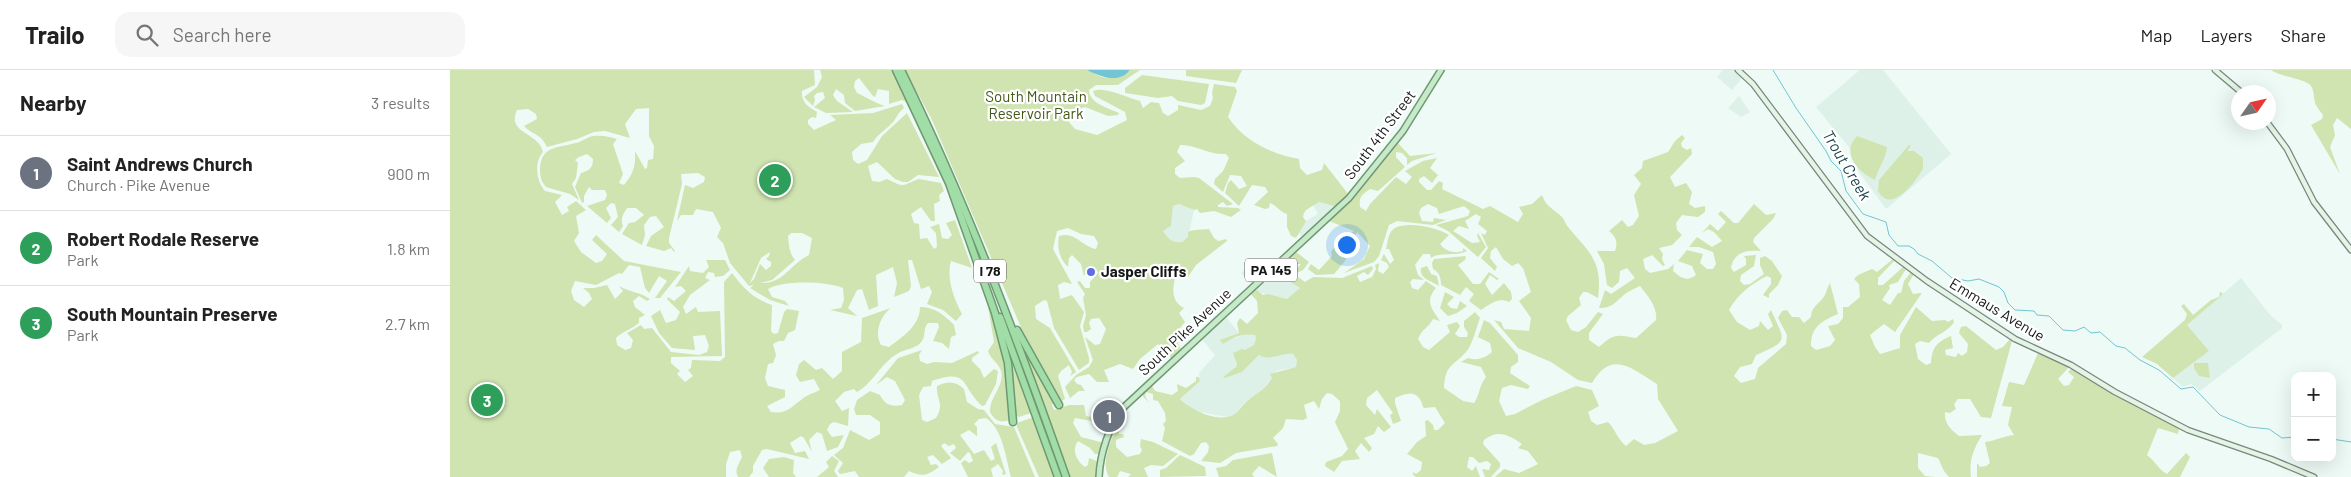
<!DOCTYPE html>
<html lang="en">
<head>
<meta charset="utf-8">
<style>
  :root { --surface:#fff; --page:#f6f6f6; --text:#222; --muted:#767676; --line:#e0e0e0; --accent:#616de5 }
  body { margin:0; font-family:Barlow,sans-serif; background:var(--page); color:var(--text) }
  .controls { position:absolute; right:15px; bottom:15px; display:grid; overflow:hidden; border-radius:10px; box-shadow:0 5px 20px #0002 }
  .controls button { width:45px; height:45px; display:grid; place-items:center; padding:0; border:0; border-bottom:1px solid var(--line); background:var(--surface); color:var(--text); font:25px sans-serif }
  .compass { position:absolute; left:1781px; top:15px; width:45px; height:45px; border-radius:50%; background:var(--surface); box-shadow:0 5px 20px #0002; rotate:56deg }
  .you { position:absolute; left:896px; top:174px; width:18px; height:18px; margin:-12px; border:4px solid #fff; border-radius:50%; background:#1a73e8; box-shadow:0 0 0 8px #1a73e833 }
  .badge { display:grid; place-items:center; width:32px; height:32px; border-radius:50%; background:var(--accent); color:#fff; font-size:16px; font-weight:700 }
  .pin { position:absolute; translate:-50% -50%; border:2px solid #fff; box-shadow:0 1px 5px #0006 }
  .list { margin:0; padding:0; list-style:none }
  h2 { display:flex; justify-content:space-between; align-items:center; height:65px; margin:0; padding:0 20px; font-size:21px }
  h2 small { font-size:16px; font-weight:400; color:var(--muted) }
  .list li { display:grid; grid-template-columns:32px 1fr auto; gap:15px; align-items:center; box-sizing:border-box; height:75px; padding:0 20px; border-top:1px solid var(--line) }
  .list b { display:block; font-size:19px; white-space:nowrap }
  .list p { margin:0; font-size:16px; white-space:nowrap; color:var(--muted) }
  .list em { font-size:16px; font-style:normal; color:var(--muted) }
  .icon { flex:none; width:28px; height:28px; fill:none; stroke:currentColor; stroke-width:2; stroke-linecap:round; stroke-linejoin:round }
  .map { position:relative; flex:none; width:1901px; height:407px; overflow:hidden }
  header { display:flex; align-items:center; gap:30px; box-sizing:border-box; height:70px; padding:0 25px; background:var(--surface); border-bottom:1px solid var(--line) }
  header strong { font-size:24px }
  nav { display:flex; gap:28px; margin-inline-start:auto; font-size:18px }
  .search { width:350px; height:45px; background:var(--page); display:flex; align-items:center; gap:12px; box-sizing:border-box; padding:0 18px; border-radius:15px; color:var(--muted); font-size:19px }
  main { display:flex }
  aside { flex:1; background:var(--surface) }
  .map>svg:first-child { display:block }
  .built { fill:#ddf1e8 }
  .green { fill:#d0e4b1; fill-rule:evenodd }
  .water { fill:#71c5d4 }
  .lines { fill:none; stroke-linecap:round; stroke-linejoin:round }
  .stream { stroke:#71c5d4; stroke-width:1 }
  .secondary-casing { stroke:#7a8580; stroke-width:7 }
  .primary-casing { stroke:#6f9873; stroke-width:8 }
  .highway-casing { stroke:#6f9873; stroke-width:9 }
  .secondary { stroke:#e3f5e4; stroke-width:4.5 }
  .primary { stroke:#c7ebca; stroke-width:5 }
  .highway { stroke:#a1dda6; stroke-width:6 }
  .poi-dot { fill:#616de5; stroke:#fff; stroke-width:2 }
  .labels { text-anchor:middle; stroke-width:4.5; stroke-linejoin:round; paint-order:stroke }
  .shield { fill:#fff; stroke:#5a5d5b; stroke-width:1 }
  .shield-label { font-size:14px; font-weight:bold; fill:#131715 }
  .park-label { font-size:15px; fill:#435818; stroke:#fff }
  .street-label { font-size:15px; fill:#131715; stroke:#fff }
  .poi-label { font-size:15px; font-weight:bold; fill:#131715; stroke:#fff; text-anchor:start }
  .water-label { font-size:16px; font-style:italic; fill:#1e454c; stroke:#fff }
</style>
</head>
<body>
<header>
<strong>Trailo</strong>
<div class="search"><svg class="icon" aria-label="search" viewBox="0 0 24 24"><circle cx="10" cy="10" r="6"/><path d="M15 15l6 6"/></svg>Search here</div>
<nav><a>Map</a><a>Layers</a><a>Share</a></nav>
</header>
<main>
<aside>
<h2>Nearby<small>3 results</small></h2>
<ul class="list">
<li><span class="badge" style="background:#6b7280">1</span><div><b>Saint Andrews Church</b><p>Church · Pike Avenue</p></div><em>900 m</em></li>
<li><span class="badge" style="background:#2e9e5b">2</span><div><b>Robert Rodale Reserve</b><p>Park</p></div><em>1.8 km</em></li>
<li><span class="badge" style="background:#2e9e5b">3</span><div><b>South Mountain Preserve</b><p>Park</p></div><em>2.7 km</em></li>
</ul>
</aside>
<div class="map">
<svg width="1901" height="407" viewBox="0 0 1901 407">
  <rect width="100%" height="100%" fill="#eefaf5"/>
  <g class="built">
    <path d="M1273,0h12l8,7 -11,13 -15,-13z"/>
    <path d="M1410,0h23l68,84 -65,55 -32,-44 -5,-18 -33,-40z"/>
    <path d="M1289,26l11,16 -9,5 -13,-9z"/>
    <path d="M869,132l18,5 -34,31 -5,-6 8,-11 12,-7 -4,-8z"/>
    <path d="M729,134l15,6 -6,27 -6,5 -7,1 -7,-4 -5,-8 8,-5 2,-20z"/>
    <path d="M806,190l12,11 -15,14 -12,-12z"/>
    <path d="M822,203l9,6 5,-1 14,10 -2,3 -11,8 -30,-7 -3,-4z"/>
    <path d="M1791,208l29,37 12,10v3l-82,63 -9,-7 -8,3 -10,-9 36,-27 -22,-26z"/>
    <path d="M775,246l14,17 -15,6 -1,5 7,-5 19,-5 6,1 1,3 -2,7 -18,15 1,4 -3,6 -9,5 11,-1 6,-2 17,-17 13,3 15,-5 6,1 4,6 -1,7 -20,4 -7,14 -23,16 -12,14 -7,2 -31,-6 -16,-12 20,-18 -1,-8 16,-18 -14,-17z"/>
  </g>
  <g class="green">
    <path d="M0,0h364l1,15 -13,6c-1,12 7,16 15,21l-1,6 -4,-1 -4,3v4l6,6 22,-10 -6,-5 43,-2 29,-9 2,4c-5,4 -7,8 -10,13 -7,8 -15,12 -21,21l-12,2 -9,8 1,8 5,4 9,-4 15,-24 25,-23 32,64 -21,-2 -10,7h-5l-8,-3 -18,-17 -9,4 4,15 7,1 8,-3c20,10 14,6 32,0l22,4 3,8 -5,4 1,6 -6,3 1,17h-4l-10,-14 -10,7 3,9 5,1 1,15 7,-1 7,11 3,-2 -1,-14 -6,-6 9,-3 3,14 6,1 4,-4 -6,-12 9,-3 17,48 -21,-7c-5,17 3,38 11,53l-6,7 -13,-11 -16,-6 5,-12 -3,-6 -8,3 -9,-29h-4l3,26 -2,5 -15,6 3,-14 -4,-16 -17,8 2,31 -9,4 -7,-21 -5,1 -9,18 9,8 -27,-6 11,-2 3,-8 -1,-12c-16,-7 -60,-8 -75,1l4,8 13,4 4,5 -19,-6 -20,-12 4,-3 -5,1 -19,-23 -7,-20 -6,-6 4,-9 -8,-16 -17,-3 -3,6h-12l-4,6 8,-36 8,3 11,-6 1,-5 -7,-4 -17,1 1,10 -13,54v5l6,8 -1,1 -3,-4 -7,3 -18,-5 5,-10 13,-9 -8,-11 -6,1 -6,8 1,10 -3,10 -20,-11 7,-11 6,-1 9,-7 -8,-7h-9c-4,6 -7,11 -4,18l-4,6 -8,-7 7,-8 -3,-13 -4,-1 -5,5 5,10 -4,5 -20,-17 18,-6 2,-5 -2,-5h-13l-3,-3 -5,9v6l-2,1 -7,-16 6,-14c9,-3 12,-5 12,-14l-6,-5 -8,3 -4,3 3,3 -2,15 -4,6 7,16 -9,-6 -24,-7c-5,-6 -6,-10 -6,-18 1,-24 19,-21 36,-26 6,-1 12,-7 18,-7 8,-1 16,1 23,3l-4,5 10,30 -4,9 5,2c9,-11 12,-19 11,-34l10,18 2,-1 1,-8 5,-1 1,-13 -5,-10v-28l-13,1 -11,15 5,14 -25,-7 -11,1 -17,7 -30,8c-7,-15 -14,-11 -23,-21l13,-7 -1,-5 -8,-5 -11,1c-11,24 22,22 26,42 -9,10 -7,29 2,39l17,4 -7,7 7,13 7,-4 -2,-4 9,-6 10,9 -10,6 3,17 -5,8 7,11 15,11 6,-2 5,-7 -15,-14 4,-5 28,26 57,11 -21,26h-5l12,-17 -8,-5 -10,17 -4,-5 -5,-21 -11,-2 -7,9 -3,-1 -23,12 -21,-4 -4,10 3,9 10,7 8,-8 -3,-6 -6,-5h11l13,-3 8,14 8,-8 -4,-5c12,7 19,5 31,13l-3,2 -8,-5 -6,5 2,6 10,8 -6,3v5c-7,6 -16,8 -23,15l1,7 8,5 6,-2 2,-8 -6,-7 14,-8 3,4 8,-1 19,24 28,3 8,-3 2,-6 -4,-11 -12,1 2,14 -23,-2 -13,-15 -8,-17 9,-6 6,13 10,-3 4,-8 -13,-13 1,-2 6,4 12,-10 -5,-5 -6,1 14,-21 1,5 13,2 6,-6 -3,-7h19l5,10 -7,6 -8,1 -1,-4 -6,-1 -3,6 5,2 -20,15 -7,12 3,7 10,-7 2,5 22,-1 2,45 -51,1v6l9,8 -3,3 8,8 8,-6 -5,-6 3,-2 1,-8 28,1 5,-4 -1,-75 8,-9c11,15 22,26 40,32l-1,26 3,3 4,-1 6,-21 3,-3 12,2 -4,19 -7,3 -4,8h-5l-6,3 3,11 -3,8 -5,1 -3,14 3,8 17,4v7l-18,9 4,6c16,2 19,-4 30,-12 5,-5 13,-7 19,-10l-6,-11 -14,3 -4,-7 3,-11 5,-4 12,10 6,-2 11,11 9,-8v-19l19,-10 1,-24 29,-10c-11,8 -17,25 -10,37l8,2c13,-10 31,-21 31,-40 15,0 24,8 34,18l2,10 -5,2 -2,12 -7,-6 -9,-2 6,-14 -1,-4h-10c-5,5 -2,12 -6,18 -5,8 -18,8 -25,13 -16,9 -24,29 -40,38l-3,-3 -10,3 -9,9 7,10 7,-3 -1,18 -14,-4 -4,2 -3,6 5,7 12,-2 -6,12 -11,4 -5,-17 -5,-2 -8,8 3,12 -8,-14 -3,-2 -11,7 5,10 10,-2 4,8 -42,-10 -5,1 -9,16v6l-4,5h-11c-4,-7 1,-13 4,-20l-2,-7 -10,2 -4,12v13h-276zM341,163h11l10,5 -3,17c-20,10 -25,29 -49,28l12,-3 23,-20c-6,-7 -6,-15 -7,-24zM320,182l-1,4 -3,3 5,3v4l-5,4 -6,-6 -6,15 -4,4 11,-25z"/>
    <path d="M370,0h72l60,127 37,105 17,57 4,61c-10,3 -15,1 -20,-8 -1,-15 15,-26 11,-41 -2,-8 -11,-12 -13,-20l6,-9 -7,-41 -33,-93 -10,-25 -38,-81 -4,-2 -13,4v-13l-11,-2 -3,8 -2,-1 -14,-18 -4,3 -1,6 3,6c9,4 18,10 28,13l-30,5 -10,-8 -1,-8 -8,-6 -3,6 4,6 16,11 -27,1 -12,-6 11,-9 -2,-6 -6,1 -3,3 1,4 -2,6 -9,-9 13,-10 5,-10z"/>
    <path d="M455,0h186c7,10 30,11 39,0h10l-22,15h-22l-7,5c0,13 19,18 30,23l-1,2 -10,1 -23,-9 -11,4 -5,11 6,7 22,6 30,-15 -2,-8 -30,-16 -2,-5c13,-5 34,7 47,10l3,7 8,-6 8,1 4,10 5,3 10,-6v-5l23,5 9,-4 3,-8 -1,-5 2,-9 21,3 2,4 -9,26c17,25 42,36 71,42l1,9 7,7 15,-5 2,-7 25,32 -12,12 -18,-5c-6,5 -15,6 -16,15l3,4 -10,17 -5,-2 -4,-9v-13c-7,-2 -11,-9 -17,-11l-1,5 -4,1 -11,-4 14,-13 -3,-5 -13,-2 -13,21 -14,-13 3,-10 3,-3 8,9 8,-3 -6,-10 -11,-1 -7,17 -9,-8 1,-5 8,-8 6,-13 -3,-4c-18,1 -31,-10 -46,-9l-3,7 8,9 -10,7v6l5,4 14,-1 5,1 34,26 -6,2 -4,-4 -5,3v2l20,1 3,2 -10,7 -17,-6 -14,2 -3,-4 -3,1 -15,-6 -6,2 -2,20 -8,5c5,8 9,12 19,11l6,-5v-5c5,-3 14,-2 21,-3l5,9 4,3 8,-2 1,2 -31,24 -8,12 -11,-6c-4,14 -8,29 7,37l-5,5 6,9c-9,10 -11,15 -4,27l-10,9 -13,-14 -18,15 -7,10 -13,-5 -16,6 5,12h-12l-8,-8 -12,3 -3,3 3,4 4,1 4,6h-6l-9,7 -5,-11 11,-12 13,-8 4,-7 -8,-23 10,8 5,-1 6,-15 -7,-11 -8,1 -2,4 2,6 -4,3h-3l-1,-6 3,-11 -3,-17 2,-4 -8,-12 3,-1 5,7h5v-6l8,-9 -2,-4 -9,2 -3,5 -3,-12 -9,-9 -3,3 -1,9c-9,-9 -11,-19 -9,-31 16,-5 22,10 37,13l2,-6 -4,-7 -13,-2 -13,-6 -11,3 -4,18 19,35 -8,-2 -6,3 2,14 12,-4 12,17 -4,14 9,32v5l-10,7 -25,-42 -7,-27 -3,-1 -9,6 1,13 14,9 26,44 -6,4 2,-4 -3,-7 -8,6 -3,5 7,23 -3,2 -39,-69 -91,-212z"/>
    <path d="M736,0h56l-6,13 -50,-7z"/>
    <path d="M1821,0h80v59l-14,-11 -4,7 2,10 -5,12 10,27 -29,-49 11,-6 1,-4c-2,-3 -5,-6 -7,-10 -3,-6 -1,-13 -5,-19 -5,-7 -30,-9 -40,-16z"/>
    <path d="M692,5l67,9 -4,19 -4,2 -23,-4 -6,-5 -14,2 -33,-5v-5z"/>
    <path d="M1232,65l3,3 -4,5 1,4 5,3 4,-2 1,6 -22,23 5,10 11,-4 6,9 -3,12 6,4 10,-2v6l-7,5 -16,-2 -6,8 1,7 5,5 -10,10 -13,3 4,6 -1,5 3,6 -2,1 -11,-11 -9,4 2,10 5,4 18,-4 6,-5 -1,7c8,7 14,11 23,4l-4,-9 -14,-5 9,-11 16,4 -3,9 7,6h6l3,-5 -3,-12 -14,-5h-10l8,-10 15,10 10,-6 -8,-9 -6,-3 -6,4 8,-9 8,7 8,-9 -8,-8 3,-3 13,12h4l16,-19 12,11 10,-2 -3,6 -19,19 -1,4 8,9c-15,-1 -27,1 -30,17l3,4 12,-7v-6l-2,-3 12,-1 -2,11 -13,9 -1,6 4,4 6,-1 14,-10 -4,-9v-7l5,-2 7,5 10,15 -4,9 -9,9v4l-6,-3 8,-11v-6l-4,-2c-16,8 -29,18 -38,34l8,12 13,8 9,-4 1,-5 8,9 5,-4 -5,-12 3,-4c14,32 19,30 -15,45l-4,9 -12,3 -6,9 7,7 14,-4 3,-11 28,-24 1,-9 -9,-17 4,-7 5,-1 5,7h7l5,6 7,-6c0,-11 9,-13 14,-22 2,-5 2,-7 5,-12l8,31c-16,7 -27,12 -27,32l5,4 14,-4 5,-6 -7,-14 10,-2 5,-6v-11h5l12,-10 -1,-13 -5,-5 4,-4 14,-6 5,3 16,-13 2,1 -17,18v7h5l20,-18 3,2 -8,13 -9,3 1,3 -8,12 8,5 8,-12h3l3,-12 7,-9 3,2 -6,10 5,10 9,-1 -27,39 -11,-8 -14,11 5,12 5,7 20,-6v-13l16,-28 16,14 13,-1 3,2 5,-3 1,3c-6,10 -18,12 -25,21l-9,-2 -5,3 3,15 8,6 5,-2c1,-16 6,-21 20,-27l2,12 -8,2 1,5 10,2 2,-4 4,3 5,-4 1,-8 -9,-11 2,-6 5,-1 30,24 7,-3 7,-8 2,2 -21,77 -10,-1 -11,-18h-12l-4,5 2,5 -6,4 -5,-1c-1,11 5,17 14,24l23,-1c-9,15 -13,25 -11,42h-22l-5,-6 -6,-13 -20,-5v15l7,8 10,1h-440l9,-8 15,4 19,-9 -10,-13 -10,-3 4,-4c-13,-9 -24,-15 -38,-4l-1,4 17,19v4l-9,10h-6l-3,-8 7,1 2,-6 -4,-3 -8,2 -6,-6h-4l-2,10 5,4 4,-5 4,11h-64l-3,-2v-3l3,2 5,-4 1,-8 -15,-8 10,-12 9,-6 -1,-15 3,-1 5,5 1,5h4l7,-7 -10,-16 -11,1c-2,-2 -2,-5 -3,-7 -6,-12 -17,-7 -26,-3v5l6,18 -8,3 -3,-9 3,-2 -16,-23 -10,8 -1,7 9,10 2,-6 14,18 -7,5 -6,-6 -4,8 -10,4 8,10 -3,4 -8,-9 -6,8 5,8 -18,2 -8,11 -9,-6 1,-4 16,-6 6,-7c-4,-10 -9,-17 -13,-27l5,-11v-10l-8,-7 -5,-1 -5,6 -3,10 -5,-8 -10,4 3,13 -4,2 -17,-1 -3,9 -10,10 5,6 -1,2 -41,7 -16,10 -19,-2 7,-9 1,-6 -3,-4 -5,1 -7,11 -4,2 -28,-15 3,-13 -2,-4 3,-3 -1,-8 -7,-12 -5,-1v-6l-7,-2 -1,4 4,7 -8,-9 11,-8 3,5 17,4 6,-4 -1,-7 9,4 10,-7v-4h3l1,4 -20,18c12,11 37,24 53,16 6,-3 9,-10 14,-14 9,-8 20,-12 25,-23l-2,-4 26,-7 1,-7 -4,-6c-12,-2 -22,8 -34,1l-17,17 -17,6 -2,-1 13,-10 1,-3 -4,-11 9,-4 3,1 9,-5 2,-7 -1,-3c-12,-2 -22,2 -32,9l-3,-4 19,-7 -2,-10 3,-5 7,6 11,-11 -1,-12 -7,-8 4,-5 9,7 5,-1 19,5 13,-11 -11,-7 9,-4 7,5 8,-5 29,1 30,-12 1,3 -5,6 -4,-3 -7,4 3,6 12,-5 4,-8 -1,-4 4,-2 -1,8 5,3 6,-7 -2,-4 -6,-3 3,-6 6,10 4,-4 -5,-11h-3c2,-8 2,-17 9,-21 12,-7 43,0 54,7l-9,9c5,7 14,10 23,7v-3l4,3c-11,6 -26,0 -36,7l-1,-4h-7l-8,11 3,10 6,5 -11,-1 -3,3 2,6 6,2 8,-9 10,7c-11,13 -5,20 4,33l-7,-2c-4,8 -12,11 -15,20l5,8 6,3 21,-18 -3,-7 10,-3 3,4 -5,8 4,3h8l1,-4 -4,-6v-6l11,-9 5,6c-4,10 -7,26 -14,34 -14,15 -21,13 -22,36l19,13 11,2c6,-9 5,-17 12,-26l-5,-10 -20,-5 7,-4c9,3 17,0 24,-6l-2,-9 -12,-6 6,-17 6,3 28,32v7l-7,5 -1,6 20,13 -2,3 -17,-4 -9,3 -3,13 7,15 9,-2 27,-14 34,-14 16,4 7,16 -11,6 3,9 6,4 11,-3c7,7 10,18 18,24l8,-7 10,6 11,-2 23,-12 -20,-32 -1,-15c-25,-15 -45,-35 -65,-1l-14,-3 -27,-18 -33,-14 -24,-28 7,2 3,7 25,2 2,-13 -12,-17 12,-9 -8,-24 -5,-5 -6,3 -9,-7 -7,-12 -5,4 -1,7 7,9 -2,4 -14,-13 7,-10 -7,-15 4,2 2,-4 -9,-7 3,-7 -5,-3 -11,7 4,8 -10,-3 -6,5 19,12 8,-1 -3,-6 1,-3 8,14 -8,10 -30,-26 -12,-6 32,-9 2,-5 -6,-5 -25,8 -2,-6 -9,-4 -7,4 -2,5 3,8 11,1 1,-4 12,2 -13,5 -36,-4 -8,4 -10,31 -5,6 -30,11 20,-14 6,-13 -13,-14 -12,29 -11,13 -18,1 -8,-6 3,-5 8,6 13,-14 -1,-4 7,-11 16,-10 -25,-10 17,-15 51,-64 13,14 27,-3 -25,8 -5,4v-7l-5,-5 -6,-1v5l9,10 -27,24 -8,-2c-9,6 -11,8 -10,18l6,4 4,-7 26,-27 10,7 6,-7 -7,-6 18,-10 14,-3 -7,10 8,7 -6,8 -8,-7 -5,3v3l8,8h4l8,-9 4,2 -1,6 41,20 7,-3 28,16 5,-8 -4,-7 13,-3 10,-9c4,12 12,14 20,22 3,3 3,7 6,10 21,25 35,34 30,71l-11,-6h-4l-4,6 2,7 -13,11 -2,4 5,10 7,2 8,-5 12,-15 5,2 -14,19v7l10,7c14,-13 18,-13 37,-9l20,-18c2,-13 -9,-25 -16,-34 -5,2 -11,5 -15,8 -10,8 -12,14 -26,14l6,-18 6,4 24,-16 -8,-10 -7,3 -1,11 -7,6 -5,-3 -3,-21 -7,-13h18c3,-10 1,-14 -6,-20l13,-11 6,7 5,-2 6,-9 -5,-21 7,-11 -7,-9 8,-7 1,-7 25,-9 7,-11z"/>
    <path d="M1407,66l30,11c-1,12 -9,21 -12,33 -16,-7 -35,-27 -18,-44z"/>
    <path d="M1459,75l2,1 -4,5h7l9,7v11c-8,13 -32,46 -45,22l1,-11z"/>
    <path d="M845,181l14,11 -6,8 -13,6 11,-12h-6l-3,-2 -6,1 -6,8v4l6,3 -5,1 -9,-6z"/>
    <path d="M1016,186l-1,4 -7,5 15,19h7l9,-12 10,7 -2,1 -7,-5 -5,9 7,11 12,-12 7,9 1,7 -3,3c-10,-5 -19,2 -28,8l-12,-9 5,-7 -8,-7 -6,8 -19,-10c0,-7 -1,-12 -8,-16l-1,-6 2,-4z"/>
    <path d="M977,196l4,8 6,2 2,10c-7,-5 -20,-7 -18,-18z"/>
    <path d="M995,222l9,5 -7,7 4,4 6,1 3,-8 7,5 -10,7 -9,3 -8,-8z"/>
    <path d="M1770,222l3,1 -2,3 -34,29 22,26 -36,27 -16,-14 -15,-7 43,-37 2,-6 -6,-8 3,-2 9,11 18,-15 8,-3z"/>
    <path d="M564,258l41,73 -3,4 2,5 15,-5h15l2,11 11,2v4l-22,-4 -2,5 8,14 23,6 -4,11h-5l-5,-6 -12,-7c-7,10 -1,20 7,26l3,-2 1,-7 10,4 -2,15h-28z"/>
    <path d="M472,280l-3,5 1,6 7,3 7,-2 18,1 26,-12 1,2 -7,5v3l8,8 4,9 10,-9 4,2 -2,13 -11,21 -3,1c-22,-20 -12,-38 -50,-25l-1,5 -8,1 -4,8 3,25 5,2 9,-4c9,-15 0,-18 1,-32 11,-5 18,-5 27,3l3,13 11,7 6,1 11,14 19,3 21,50h-24c-5,-18 -8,-48 -25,-59l-7,1 -5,5 3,3v9l-8,-6 -9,5 14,19 10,-4 7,11 4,-2 -4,-12 5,-4 10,31 -4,1 1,-4 -5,-7 -7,5 2,8h-25l-7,-14 4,-3 4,3 4,-2 -3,-8 -2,-1 -8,9 -10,-8 6,-5 -2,-4 -5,2 -5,-3 -3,3 10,12 -9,6 -9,-9 -6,2 4,8 5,-1 3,3c-12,9 -17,10 -30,4l-5,6h-45l-4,-6 -15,3 -2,-3 5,-8 -9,-8 9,-7 7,-18 19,10 11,-6v-12l-10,-7h-14l-2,-6 3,-9 13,-9 10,4c5,10 11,12 22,10l3,-5 -10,-19 -8,-4 -11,8 22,-27z"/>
    <path d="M558,283l23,60 -12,4 -4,-2z"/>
    <path d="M1588,283l31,14 -11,12 6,7 5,-1 5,-8 -6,-5 4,-4 63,37 44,23 -1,6 -20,-6 -11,27c8,6 12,15 20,19l19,-21 4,4 -10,20h-203v-14l3,4 6,-1 4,-3 -5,-21c10,-1 18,-6 29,-7l-6,-10 4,-18 -10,-1 7,-24 15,3z"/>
    <path d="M1744,293h14l2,15 -11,-2 -5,-8z"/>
    <path d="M584,347l22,60h-17l-22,-50v-4z"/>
    <path d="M671,351l3,6 -5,3v4h4l1,3 -8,3v7l11,10 13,-3 2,-4 -2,-4 1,-7 12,3 25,12 -15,12 -12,-1 -7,3 4,9h-20l3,-3 -11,-3 -3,6h-8c-9,-16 3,-41 12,-56z"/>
    <path d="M822,383l5,24 -18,-11 -7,8 2,3h-35l-3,-9 10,-2 7,-6z"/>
    <path d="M730,385l25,12 1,9 -46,1v-7l6,-2z"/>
    <path d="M382,386l7,5 -5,10 4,6h-21l12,-10 -3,-5z"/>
    <path d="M334,387l10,3 -1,13 3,4h-27l-6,-9 6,-9z"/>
  </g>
  <path class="water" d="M637,0h43c-11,14 -29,7 -43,0z"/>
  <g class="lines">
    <g class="stream">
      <path d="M1323,0l23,38 30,43 5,10 10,10 5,20 17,23 23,8 3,13 9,11h11l5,3 4,5 14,7 20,17 16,3 11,-2 20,8 5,5 4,11 7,7 19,1 3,4 12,1 14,14 12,1 9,-4 7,6 9,-1 16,14 9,2 15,12 19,10 22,19 12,-2 27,28 29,12 20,2 13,9 13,-1"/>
      <path d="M1882,369l19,3"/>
    </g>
    <g class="secondary-casing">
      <g id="secondary">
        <path d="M1288,0l15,14 114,152 60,45 88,58 56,26 44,27 73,38 83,29 43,18"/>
        <path d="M1765,0l26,22"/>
        <path d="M1817,52l20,27 27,53 37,48"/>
      </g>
    </g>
    <g class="primary-casing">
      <path id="primary" d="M649,407c1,-23 10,-52 25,-70l225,-209 54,-67 38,-61"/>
    </g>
    <g class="highway-casing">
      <g id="highway">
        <path d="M446,0l53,113 46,130 13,50 5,59"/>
        <path d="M451,0c65,132 116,268 165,407"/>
        <path d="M550,247l58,160"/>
        <path d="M567,260l42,75"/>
      </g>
    </g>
    <use href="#secondary" class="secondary"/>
    <use href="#primary" class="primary"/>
    <use href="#highway" class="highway"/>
  </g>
  <circle class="poi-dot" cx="641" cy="202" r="5"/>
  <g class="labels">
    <g class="shield">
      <rect x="795" y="188.5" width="52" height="23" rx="4"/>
      <rect x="524" y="189.5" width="32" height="23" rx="4"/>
    </g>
    <g class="shield-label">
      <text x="821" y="205">PA 145</text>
      <text x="540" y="206">I 78</text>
    </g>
    <g class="park-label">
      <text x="586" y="32">South Mountain<tspan x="586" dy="17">Reservoir Park</tspan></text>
    </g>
    <g class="street-label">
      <text transform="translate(930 65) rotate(-53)" y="5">South 4th Street</text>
      <text transform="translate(1547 240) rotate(31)" y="5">Emmaus Avenue</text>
      <text transform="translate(735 262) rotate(-43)" y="5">South Pike Avenue</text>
    </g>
    <g class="poi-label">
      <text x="651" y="207">Jasper Cliffs</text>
    </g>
    <g class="water-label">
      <text transform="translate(1397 95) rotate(59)" y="6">Trout Creek</text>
    </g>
  </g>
</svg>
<div class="controls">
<button>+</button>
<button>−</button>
</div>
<svg class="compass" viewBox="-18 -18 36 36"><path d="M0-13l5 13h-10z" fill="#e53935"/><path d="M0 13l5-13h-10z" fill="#767676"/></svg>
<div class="you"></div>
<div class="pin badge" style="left:659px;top:346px;background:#6b7280">1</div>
<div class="pin badge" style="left:325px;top:110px;background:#2e9e5b">2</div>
<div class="pin badge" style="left:37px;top:330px;background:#2e9e5b">3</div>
</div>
</main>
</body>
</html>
